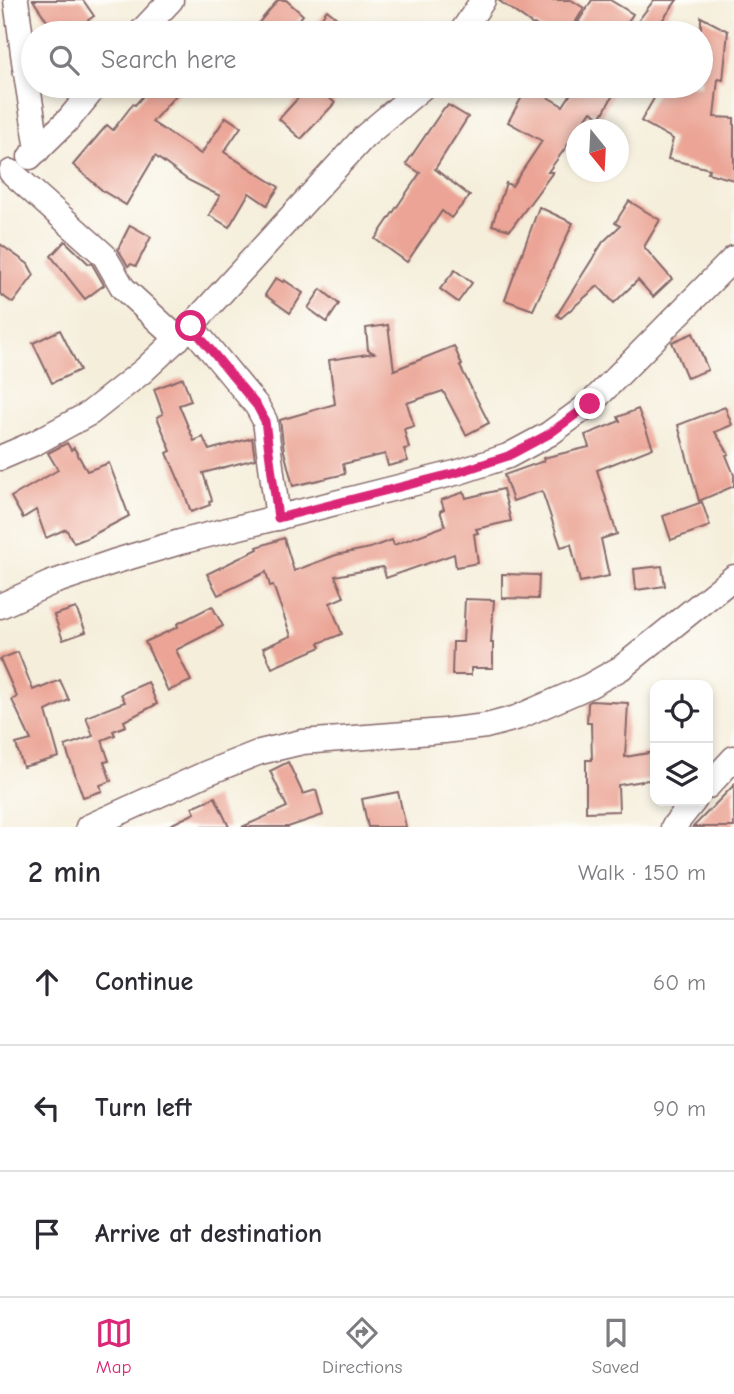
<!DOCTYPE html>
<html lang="en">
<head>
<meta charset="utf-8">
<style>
  :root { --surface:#fff; --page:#f2f2f3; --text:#2b2b33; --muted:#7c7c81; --line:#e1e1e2; --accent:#db2777 }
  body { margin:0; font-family:"Comic Neue",sans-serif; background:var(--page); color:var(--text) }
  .controls { position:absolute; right:21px; bottom:21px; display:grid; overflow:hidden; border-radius:14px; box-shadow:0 4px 10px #0003 }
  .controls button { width:63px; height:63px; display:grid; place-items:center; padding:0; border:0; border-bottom:2px solid var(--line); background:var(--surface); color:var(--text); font:35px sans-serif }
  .compass { position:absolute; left:566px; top:119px; width:63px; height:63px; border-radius:50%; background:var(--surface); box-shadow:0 4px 10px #0003; rotate:162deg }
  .stop { position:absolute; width:21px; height:21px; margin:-16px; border:5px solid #db2777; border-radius:50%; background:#fff }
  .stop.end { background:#db2777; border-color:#fff; box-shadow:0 2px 7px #0008 }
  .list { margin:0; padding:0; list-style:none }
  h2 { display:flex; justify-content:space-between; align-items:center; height:91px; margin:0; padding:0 28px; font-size:30px }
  h2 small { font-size:23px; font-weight:400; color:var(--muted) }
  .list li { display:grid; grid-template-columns:46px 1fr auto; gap:21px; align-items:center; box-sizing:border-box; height:126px; padding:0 28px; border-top:2px solid var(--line) }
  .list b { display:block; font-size:26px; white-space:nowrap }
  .list em { font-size:23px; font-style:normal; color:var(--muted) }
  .icon { flex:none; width:38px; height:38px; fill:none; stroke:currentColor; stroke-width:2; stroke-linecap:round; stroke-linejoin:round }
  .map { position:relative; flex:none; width:734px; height:827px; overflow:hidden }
  .search { position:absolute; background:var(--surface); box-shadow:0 4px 10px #0003; left:21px; right:21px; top:21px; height:77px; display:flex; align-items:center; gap:18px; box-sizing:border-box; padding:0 24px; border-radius:38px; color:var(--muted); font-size:26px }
  .sheet { height:469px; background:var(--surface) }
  nav { display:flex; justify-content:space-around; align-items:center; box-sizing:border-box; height:98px; border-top:2px solid var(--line); background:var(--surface); font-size:19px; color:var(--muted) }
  nav a { display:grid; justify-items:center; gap:4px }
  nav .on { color:var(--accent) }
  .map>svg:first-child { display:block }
  .building { fill:#eba495 }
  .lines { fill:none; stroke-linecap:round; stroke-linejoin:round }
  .minor-casing { stroke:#866769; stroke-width:27 }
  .minor { stroke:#fff; stroke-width:24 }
  .route { stroke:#db2777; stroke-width:9 }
</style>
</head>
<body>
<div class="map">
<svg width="734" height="827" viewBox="0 0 734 827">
  <rect width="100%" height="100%" fill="#fdfcf7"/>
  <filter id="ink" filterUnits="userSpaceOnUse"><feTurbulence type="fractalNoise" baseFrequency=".0143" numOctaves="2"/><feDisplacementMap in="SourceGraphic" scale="14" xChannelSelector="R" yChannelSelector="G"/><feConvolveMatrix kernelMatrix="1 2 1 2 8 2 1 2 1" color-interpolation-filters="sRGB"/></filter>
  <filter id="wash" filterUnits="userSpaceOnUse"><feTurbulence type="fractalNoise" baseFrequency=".00686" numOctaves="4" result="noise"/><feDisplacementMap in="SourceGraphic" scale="28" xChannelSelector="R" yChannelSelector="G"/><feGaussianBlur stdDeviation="1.57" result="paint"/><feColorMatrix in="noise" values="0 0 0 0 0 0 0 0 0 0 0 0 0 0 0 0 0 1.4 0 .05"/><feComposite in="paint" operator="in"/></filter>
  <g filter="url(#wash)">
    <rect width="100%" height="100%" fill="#f5eedb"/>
    <g id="blocks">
      <g class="building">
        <path d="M33,0h50l11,16 -7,5 8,12h-40z"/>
        <path d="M278,0h8l17,15 -15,18h-38z"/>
        <path d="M498,0h73l13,8 -15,25h-20l-15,-9 -1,1z"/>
        <path d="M592,0h18l23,14 -13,19h-23l-19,-11z"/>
        <path d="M654,0h23l-24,33h-24z"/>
        <path d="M327,10l28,23h-45z"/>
        <path d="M701,17l27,14 -5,49 -5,-1 -4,38 20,1v62l-26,-7 2,-4 -42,-10 5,-20 -32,-18 20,-35h40z"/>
        <path d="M152,86h32l-32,36 49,32 25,-37 15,10 -17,25 55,35 -12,18 -18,-12 -20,34 -20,-12 11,-19 -32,-16 -33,-24 -29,49 -23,-14 -30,-26 34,-40 6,5 20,-26 2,1z"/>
        <path d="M309,86h7l19,17 -34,36 -22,-20z"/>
        <path d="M528,86l35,20 13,-20h42l-17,31 -10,-6 -13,19h-1v2l-29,40h5l-43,58 -18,-5 14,-42 6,3 30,-45 -34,-19z"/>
        <path d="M448,105l20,12 -33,52 35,27 -19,22 -9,-7 -35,51 -32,-23 45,-66 -14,-9 38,-56h2z"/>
        <path d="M629,201l31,19 -16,27 28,32 -19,18 -15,-17 -24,23 -16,-17 -37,32 -4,-3 46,-73 17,-16 -5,-3z"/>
        <path d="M539,207l34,16 -40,87 -28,-10z"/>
        <path d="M130,225l21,12 -15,29 -5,-2 -3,2 -10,-17z"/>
        <path d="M65,241l24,23 2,-1 1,1 12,21 -19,14 -34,-43z"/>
        <path d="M0,244l28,20 6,11 -21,28 -13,-9z"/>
        <path d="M455,270l17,13 -14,19 -18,-13z"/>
        <path d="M276,278l7,4 1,-2 19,13 -13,20 -25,-18z"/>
        <path d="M321,289l18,15 -12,18 -19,-14z"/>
        <path d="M388,325l6,45 60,-24 8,19 -2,1 29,57 -23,12 -23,-44 -36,12 7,23 -10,3 5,19 -5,1 4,12 -20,5 -3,-12 -42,10 2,10 -52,12 -9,-35 -4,-31 55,-16 -6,-44 45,-7 -6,-3 -2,-22z"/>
        <path d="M60,330l20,40 -28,13 -19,-40z"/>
        <path d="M693,333l15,37 -21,8 -15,-36z"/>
        <path d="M183,378l8,23 -12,4 15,36 9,-4 6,13 43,-12 3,21 -52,14 9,27 -3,2 1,3 -19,7 -7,-20 -17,-39 4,-2 -14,-34 6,-3 -9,-25z"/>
        <path d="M725,407l7,18 -17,7 14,22 -3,1 8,20v11l-35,15 -21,-76z"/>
        <path d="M638,409l15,39 -56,22 20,64 -16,5 8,37 -29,6 -9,-38 -10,3 -19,-56 -29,10 -9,-26 40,-14 -1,-3 46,-11 -4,-12 35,-14 -2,-4z"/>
        <path d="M67,443l4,7 3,-2 13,23 22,-8 20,53 -42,22 -13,5 -8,-14 -20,9 -10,-28 -13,8 -12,-21 47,-27 -10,-17z"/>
        <path d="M503,489l8,32 -35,8 2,4 -4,1 4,29 -22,4 -2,-13 -68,24 -3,-11 -48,9 9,21 -14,6 12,31 -23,9 2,4 -49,21 -9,-20 28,-12 -18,-51 -3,1 -4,-14 -48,23 -11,-21 51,-25 -1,-2 27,-9 10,33 42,-16 34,-7 22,-8 2,5 51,-19 -5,-15 4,-2 -3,-9 23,-8 2,6z"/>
        <path d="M702,502l8,24 -39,14 -8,-24z"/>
        <path d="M662,566l3,20 -29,4 -2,-21z"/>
        <path d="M502,574l37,1 -1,24 -36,-1z"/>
        <path d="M465,599l29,1 -3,43h2v25h-22v7h-19l1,-33h10z"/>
        <path d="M212,606l11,20 -47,24 15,31 -23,10 -23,-49 33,-15 -1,-3z"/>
        <path d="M76,608l10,24 -23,8 -9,-25z"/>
        <path d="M18,652l15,38 7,-3 1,1 19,-8 9,20 -23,11 13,46 -36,10 -7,-23 15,-4 -19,-40 5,-3 -17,-38z"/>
        <path d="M148,682l9,22 -33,17 2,5 -13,5 2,4 -13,5 7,21 -5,1 7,19 -11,4 2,6 -19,6 -18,-51 28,-10 -7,-19 39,-15 -4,-8z"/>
        <path d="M591,701l37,2 -3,54 30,-5v27l-37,6 1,26 -33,1v-52h6l-1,-37h-4l1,-20z"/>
        <path d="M288,762l15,32 13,-4 7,25 -35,12h-46l45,-20 -17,-36z"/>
        <path d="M734,785v42h-41z"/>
        <path d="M398,792l8,35h-38l-6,-28z"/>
        <path d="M215,797l14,30h-63l29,-14 -3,-6z"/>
      </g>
    </g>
  </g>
  <g filter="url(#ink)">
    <use href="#blocks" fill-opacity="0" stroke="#866769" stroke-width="2"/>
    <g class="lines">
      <g class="minor-casing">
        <g id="minor">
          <path d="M16,0l8,61 14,89"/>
          <path d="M140,33l31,-33"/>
          <path d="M461,33l22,-33"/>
          <path d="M30,157l39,-38 27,-33"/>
          <path d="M11,172l93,83 19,33 55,51"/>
          <path d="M191,326l66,80 8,15 13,97"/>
          <path d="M0,458l35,-15 55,-30 53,-42 48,-45 173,-189 60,-51"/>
          <path d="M0,606l51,-23 62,-21 67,-20 279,-70 49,-16 41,-22 41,-30 144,-146"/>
          <path d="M708,786l26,-28"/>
          <path d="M88,827l119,-54 53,-21 42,-10 142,-11 42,-5 30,-8 73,-32 32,-18 113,-91"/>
          <path d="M673,827l21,-26"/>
        </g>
      </g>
      <use href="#minor" class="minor"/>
    </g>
  </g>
  <g class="lines" filter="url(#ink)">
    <path class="route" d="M191,326l66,80 8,15 13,97 181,-46 49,-16 41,-22 41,-30"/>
  </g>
</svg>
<div class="controls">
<button><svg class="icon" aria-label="locate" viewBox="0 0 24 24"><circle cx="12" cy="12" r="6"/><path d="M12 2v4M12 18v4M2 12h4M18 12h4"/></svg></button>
<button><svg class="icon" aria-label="layers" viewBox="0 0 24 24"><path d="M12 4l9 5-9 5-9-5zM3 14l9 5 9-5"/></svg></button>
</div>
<svg class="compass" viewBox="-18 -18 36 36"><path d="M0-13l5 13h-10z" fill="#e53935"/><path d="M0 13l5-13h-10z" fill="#7c7c81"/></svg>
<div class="stop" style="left:191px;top:326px"></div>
<div class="stop end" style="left:590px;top:404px"></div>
<div class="search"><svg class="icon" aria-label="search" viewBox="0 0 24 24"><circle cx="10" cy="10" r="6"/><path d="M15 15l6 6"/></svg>Search here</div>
</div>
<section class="sheet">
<h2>2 min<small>Walk · 150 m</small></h2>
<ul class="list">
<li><svg class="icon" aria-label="ahead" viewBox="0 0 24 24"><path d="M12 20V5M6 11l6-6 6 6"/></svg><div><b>Continue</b></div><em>60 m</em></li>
<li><svg class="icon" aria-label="left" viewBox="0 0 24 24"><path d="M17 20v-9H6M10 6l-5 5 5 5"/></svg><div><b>Turn left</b></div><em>90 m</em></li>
<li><svg class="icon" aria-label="arrive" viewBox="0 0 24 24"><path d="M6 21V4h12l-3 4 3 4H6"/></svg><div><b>Arrive at destination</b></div></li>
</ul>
</section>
<nav>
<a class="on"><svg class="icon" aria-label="map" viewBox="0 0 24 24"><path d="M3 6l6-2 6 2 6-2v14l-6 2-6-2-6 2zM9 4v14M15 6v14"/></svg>Map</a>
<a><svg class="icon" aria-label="directions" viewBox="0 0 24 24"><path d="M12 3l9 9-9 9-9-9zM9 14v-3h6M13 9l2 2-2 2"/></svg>Directions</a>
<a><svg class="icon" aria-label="saved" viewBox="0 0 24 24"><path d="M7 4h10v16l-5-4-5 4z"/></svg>Saved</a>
</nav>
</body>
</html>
